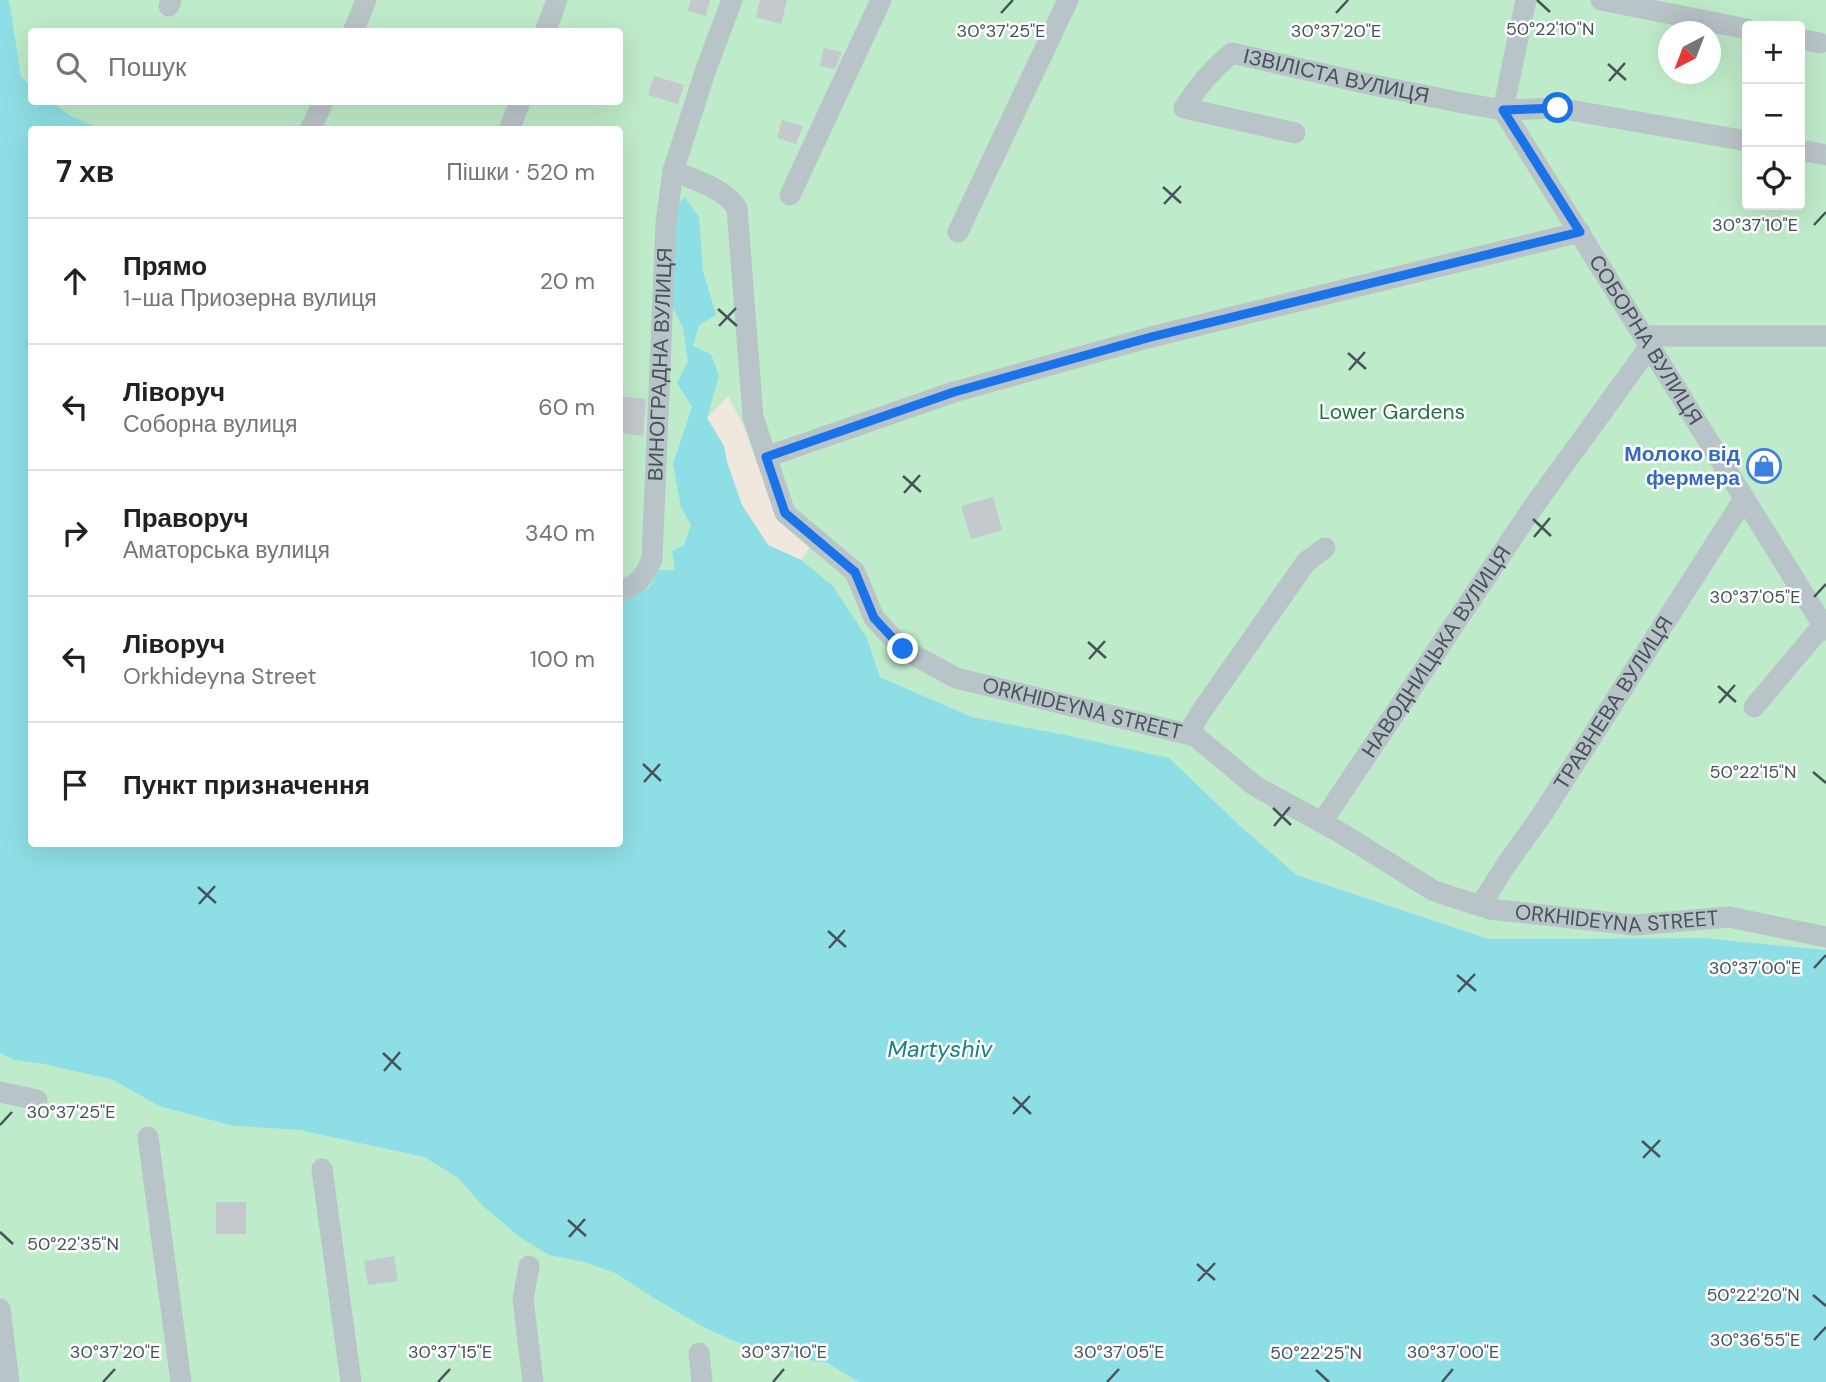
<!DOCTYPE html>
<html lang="uk">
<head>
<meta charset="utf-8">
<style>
  :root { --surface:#fff; --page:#f6f6f6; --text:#202124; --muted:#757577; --line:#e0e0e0 }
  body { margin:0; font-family:"DM Sans",sans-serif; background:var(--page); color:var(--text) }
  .controls { position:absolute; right:21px; top:21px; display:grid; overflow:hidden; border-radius:7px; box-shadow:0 7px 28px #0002 }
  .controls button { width:63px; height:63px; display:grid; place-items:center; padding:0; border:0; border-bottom:2px solid var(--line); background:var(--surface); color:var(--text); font:35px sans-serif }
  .compass { position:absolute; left:1658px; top:21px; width:63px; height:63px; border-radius:50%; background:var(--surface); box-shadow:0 7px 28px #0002; rotate:222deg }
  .stop { position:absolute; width:21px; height:21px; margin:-16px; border:5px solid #1a73e8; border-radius:50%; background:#fff }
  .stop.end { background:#1a73e8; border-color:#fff; box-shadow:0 2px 7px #0008 }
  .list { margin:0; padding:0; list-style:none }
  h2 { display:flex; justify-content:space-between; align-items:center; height:91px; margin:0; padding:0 28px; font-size:30px }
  h2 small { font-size:23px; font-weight:400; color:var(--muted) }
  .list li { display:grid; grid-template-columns:46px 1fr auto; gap:21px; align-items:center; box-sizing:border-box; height:126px; padding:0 28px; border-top:2px solid var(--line) }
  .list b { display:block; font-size:26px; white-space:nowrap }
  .list p { margin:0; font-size:23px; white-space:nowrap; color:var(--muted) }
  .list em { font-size:23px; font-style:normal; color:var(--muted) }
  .icon { flex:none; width:38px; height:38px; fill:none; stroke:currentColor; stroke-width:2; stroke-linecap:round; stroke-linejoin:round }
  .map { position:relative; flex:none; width:1826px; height:1382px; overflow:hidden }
  .search { position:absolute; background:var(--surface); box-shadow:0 7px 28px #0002; left:28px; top:28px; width:595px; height:77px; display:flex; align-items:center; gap:18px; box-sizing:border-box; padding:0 24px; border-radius:7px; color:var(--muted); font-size:26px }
  .panel { position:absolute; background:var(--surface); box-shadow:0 7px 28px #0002; left:28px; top:126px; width:595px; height:721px; border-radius:7px }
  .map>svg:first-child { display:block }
  .green { fill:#beebc9; fill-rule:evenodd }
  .sand { fill:#f0e8df }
  .water { fill:#8edfe5 }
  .building { fill:#c4c9cd }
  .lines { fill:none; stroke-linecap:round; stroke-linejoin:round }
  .minor { stroke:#b9c4c9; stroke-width:21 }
  .route { stroke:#1a73e8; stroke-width:9 }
  .ticks { fill:none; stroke:#475359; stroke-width:2.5 }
  .labels { text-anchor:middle; stroke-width:5; stroke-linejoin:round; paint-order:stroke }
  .street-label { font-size:21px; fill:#475359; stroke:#fff }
  .park-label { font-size:21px; fill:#1d743d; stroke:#fff }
  .shop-label { font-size:21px; font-weight:bold; fill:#366cbe; stroke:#fff; text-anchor:end }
  .water-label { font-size:23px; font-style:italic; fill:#168087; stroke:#fff }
  .ticks-label { font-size:18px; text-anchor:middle; fill:#475359; stroke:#fff; stroke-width:5; stroke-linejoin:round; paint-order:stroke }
</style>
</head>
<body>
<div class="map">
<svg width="1826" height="1382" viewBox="0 0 1826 1382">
  <rect width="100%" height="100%" fill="#f0edee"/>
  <g class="green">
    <path d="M8,0h1818v950l-121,-12 -216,1 -192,-64 -58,-50 -178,-91 -89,-17 -92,-40 -13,-39 -192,-67 -15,-1 -11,18 -29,8v-466l-519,-1 -33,-14 -16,-13h568v-70h-588l-1,53 -10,-8zM1747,26h53v179h-53zM1668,32h42v42h-42z"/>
    <path d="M0,1053l15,7 28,4 70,16 46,26 74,20 66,4 125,27 34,21 25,27 35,31 66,26 32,11 41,27 50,29 52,23 68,11 32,19h-859z"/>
  </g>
  <path class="sand" d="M728,396l15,29 34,89 34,31 -10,15 -33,-15 -26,-40 -15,-43 -3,-16 -17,-28z"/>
  <path class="water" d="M0,0h8l2,5 11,72 10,8 1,17h20l17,13 32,14 -69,1v714h588v-248l29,-8 10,-18h16l-3,-19 12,-6 7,-20 -10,-18 -8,-43 19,-57 -15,-24 11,-22 -5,-33 -11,-22 1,-97 12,-12 14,20 4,54 13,44 -17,10 -6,21 18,8 8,22 -12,42 17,28 3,16 15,43 26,40 33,15 32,26 34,52 13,39 92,40 89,17 108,24 70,67 58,50 192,64 216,-1 121,12v432h-967l-32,-19 -67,-11 -53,-23 -50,-29 -42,-27 -31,-11 -35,-7 -31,-19 -36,-31 -24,-27 -34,-21 -125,-27 -66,-4 -74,-20 -46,-26 -70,-16 -29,-4 -14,-7z"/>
  <g class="building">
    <path d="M691,0h19l-4,16 -18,-5z"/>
    <path d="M760,0h27l-6,24 -25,-7z"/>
    <path d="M824,48l18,4 -7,17 -15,-3z"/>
    <path d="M654,76l30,9 -6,19 -30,-9z"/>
    <path d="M782,120l21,6 -7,18 -19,-6z"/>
    <path d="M620,396l26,3 -3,37 -23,-3z"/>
    <path d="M993,497l9,33 -31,9 -10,-33z"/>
    <rect x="216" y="1202" width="30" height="32"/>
    <path d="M394,1256l4,25 -30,4 -4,-24z"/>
  </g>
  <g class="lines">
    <g class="minor">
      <path id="s1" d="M1526,0l-23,110 323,520"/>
      <path d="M1601,0l146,29"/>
      <path d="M169,6l2,-6"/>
      <path d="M353,32l13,-32"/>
      <path d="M545,32l12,-32"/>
      <path d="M1800,39l20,4"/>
      <path d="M310,130l13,-28"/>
      <path d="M509,130l11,-28"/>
      <path id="s2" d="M1295,133l-111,-25c13,-21 28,-39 48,-55l136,31 95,19 40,7 55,-2 189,33"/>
      <path d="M1800,150l26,5"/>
      <path id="s3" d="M673,171c24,10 49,16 64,37l16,209 32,96 70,59 19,46 29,31 53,29 239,58 60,50 86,47 93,58 56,18 144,16 95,-8 97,20"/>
      <path d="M790,195l91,-195"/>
      <path d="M958,232l110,-232"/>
      <path d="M1644,336h182"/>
      <path d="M766,457l188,-65 197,-55 429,-105"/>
      <path id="s4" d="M620,591c19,-7 24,-13 32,-32l14,-336 7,-52 33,-102 26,-69"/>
      <path d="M1754,707l69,-82"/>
      <path d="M1188,734l13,-22 105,-150 19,-14"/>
      <path id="s5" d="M1322,822l209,-312 119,-164"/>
      <path id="s6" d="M1480,906l26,-41 35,-49 203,-317"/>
      <path d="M0,1092l37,8"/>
      <path d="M148,1137l33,245"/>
      <path d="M322,1169l29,213"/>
      <path d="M529,1266l-6,33 10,83"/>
      <path d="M0,1309l9,73"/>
      <path d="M699,1353l3,29"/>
    </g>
  </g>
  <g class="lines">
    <path class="route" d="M903,649l-29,-31 -19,-46 -70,-59 -19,-56 188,-65 197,-55 429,-105 -77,-122 55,-2"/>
  </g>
  <path class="ticks" d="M1537,0l13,12M1001,13l12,-13M1336,13l12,-13M1608,64l18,16M1609,81l16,-18M1163,187l18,16M1164,204l17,-18M1814,225l12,-13M718,309l19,17M719,326l17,-18M1348,353l18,16M1349,370l16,-18M903,476l18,16M904,493l16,-18M1533,519l18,17M1534,537l16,-19M1814,597l12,-13M1088,642l18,16M1089,659l16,-18M1718,686l18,16M1719,703l16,-18M643,764l18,17M1813,772l13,11M644,782l16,-18M1273,808l18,17M1274,826l16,-19M198,887l18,16M199,904l16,-18M828,931l18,16M829,948l16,-18M1814,968l12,-13M1457,975l19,16M1458,992l17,-18M383,1053l18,17M384,1071l16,-19M1013,1097l18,17M1013,1114l17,-18M0,1125l12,-13M1642,1141l18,16M1643,1158l17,-18M568,1220l18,16M0,1232l13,12M569,1237l16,-18M1197,1264l18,16M1198,1281l17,-18M1813,1295l13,11M1814,1340l12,-13M1316,1370l13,12M103,1382l12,-13M438,1382l12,-13M773,1382l11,-13M1107,1382l12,-13M1442,1382l11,-13"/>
  <defs>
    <g id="shop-ring" transform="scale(1.75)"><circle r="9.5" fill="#fff" stroke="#3f7fe0" stroke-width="1.5"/><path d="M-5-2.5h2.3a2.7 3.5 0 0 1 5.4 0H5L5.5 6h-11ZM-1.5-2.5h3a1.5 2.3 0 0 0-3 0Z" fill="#3f7fe0"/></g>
  </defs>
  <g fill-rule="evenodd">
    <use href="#shop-ring" x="1764" y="466"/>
  </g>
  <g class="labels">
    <g class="street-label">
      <text dy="7" stroke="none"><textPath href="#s2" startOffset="294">ІЗВІЛІСТА ВУЛИЦЯ</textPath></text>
      <text dy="7" stroke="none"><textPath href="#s1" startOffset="383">СОБОРНА ВУЛИЦЯ</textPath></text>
      <text dy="7" stroke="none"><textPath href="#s4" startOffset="242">ВИНОГРАДНА ВУЛИЦЯ</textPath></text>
      <text dy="7" stroke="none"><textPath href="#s5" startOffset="205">НАВОДНИЦЬКА ВУЛИЦЯ</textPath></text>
      <text dy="7" stroke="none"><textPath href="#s6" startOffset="243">ТРАВНЕВА ВУЛИЦЯ</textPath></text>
      <text dy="7" stroke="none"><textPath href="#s3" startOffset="760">ORKHIDEYNA STREET</textPath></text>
      <text dy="7" stroke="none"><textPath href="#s3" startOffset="1348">ORKHIDEYNA STREET</textPath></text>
    </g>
    <g class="park-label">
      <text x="1392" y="419">Lower Gardens</text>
    </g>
    <g class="shop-label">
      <text x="1740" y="461">Молоко від<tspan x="1740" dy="24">фермера</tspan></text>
    </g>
    <g class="water-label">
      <text x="940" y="1057">Martyshiv</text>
    </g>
  </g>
  <g class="ticks-label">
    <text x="1550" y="35">50°22'10"N</text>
    <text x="1001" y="37">30°37'25"E</text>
    <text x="1336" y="37">30°37'20"E</text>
    <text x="1755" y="231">30°37'10"E</text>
    <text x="1755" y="603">30°37'05"E</text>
    <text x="1753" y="778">50°22'15"N</text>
    <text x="1755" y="974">30°37'00"E</text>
    <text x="71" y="1118">30°37'25"E</text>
    <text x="73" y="1250">50°22'35"N</text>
    <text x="1753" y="1301">50°22'20"N</text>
    <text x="1755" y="1346">30°36'55"E</text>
    <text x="115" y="1358">30°37'20"E</text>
    <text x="450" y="1358">30°37'15"E</text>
    <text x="784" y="1358">30°37'10"E</text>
    <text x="1119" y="1358">30°37'05"E</text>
    <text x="1453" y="1358">30°37'00"E</text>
    <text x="1316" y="1359">50°22'25"N</text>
  </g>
</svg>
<div class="controls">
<button>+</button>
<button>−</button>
<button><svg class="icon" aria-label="locate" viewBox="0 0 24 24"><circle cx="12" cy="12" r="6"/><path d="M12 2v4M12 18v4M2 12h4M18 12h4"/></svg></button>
</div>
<svg class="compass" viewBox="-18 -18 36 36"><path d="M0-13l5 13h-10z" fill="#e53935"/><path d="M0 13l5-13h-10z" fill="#757577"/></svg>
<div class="stop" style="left:1558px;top:108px"></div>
<div class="stop end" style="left:903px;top:649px"></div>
<div class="search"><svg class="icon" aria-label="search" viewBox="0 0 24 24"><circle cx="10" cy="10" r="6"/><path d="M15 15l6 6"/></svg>Пошук</div>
<section class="panel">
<h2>7 хв<small>Пішки · 520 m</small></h2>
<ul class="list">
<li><svg class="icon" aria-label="ahead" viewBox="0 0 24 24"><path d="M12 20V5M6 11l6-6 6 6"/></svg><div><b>Прямо</b><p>1-ша Приозерна вулиця</p></div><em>20 m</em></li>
<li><svg class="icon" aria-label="left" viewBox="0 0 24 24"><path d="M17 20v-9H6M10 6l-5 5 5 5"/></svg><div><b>Ліворуч</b><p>Соборна вулиця</p></div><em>60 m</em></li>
<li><svg class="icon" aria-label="right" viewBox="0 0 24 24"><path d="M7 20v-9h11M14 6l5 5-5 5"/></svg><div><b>Праворуч</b><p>Аматорська вулиця</p></div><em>340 m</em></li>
<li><svg class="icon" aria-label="left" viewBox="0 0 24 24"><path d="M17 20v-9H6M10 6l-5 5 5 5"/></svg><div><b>Ліворуч</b><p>Orkhideyna Street</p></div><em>100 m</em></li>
<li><svg class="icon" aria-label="arrive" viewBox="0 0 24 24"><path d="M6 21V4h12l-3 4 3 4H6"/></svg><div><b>Пункт призначення</b></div></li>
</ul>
</section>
</div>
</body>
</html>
